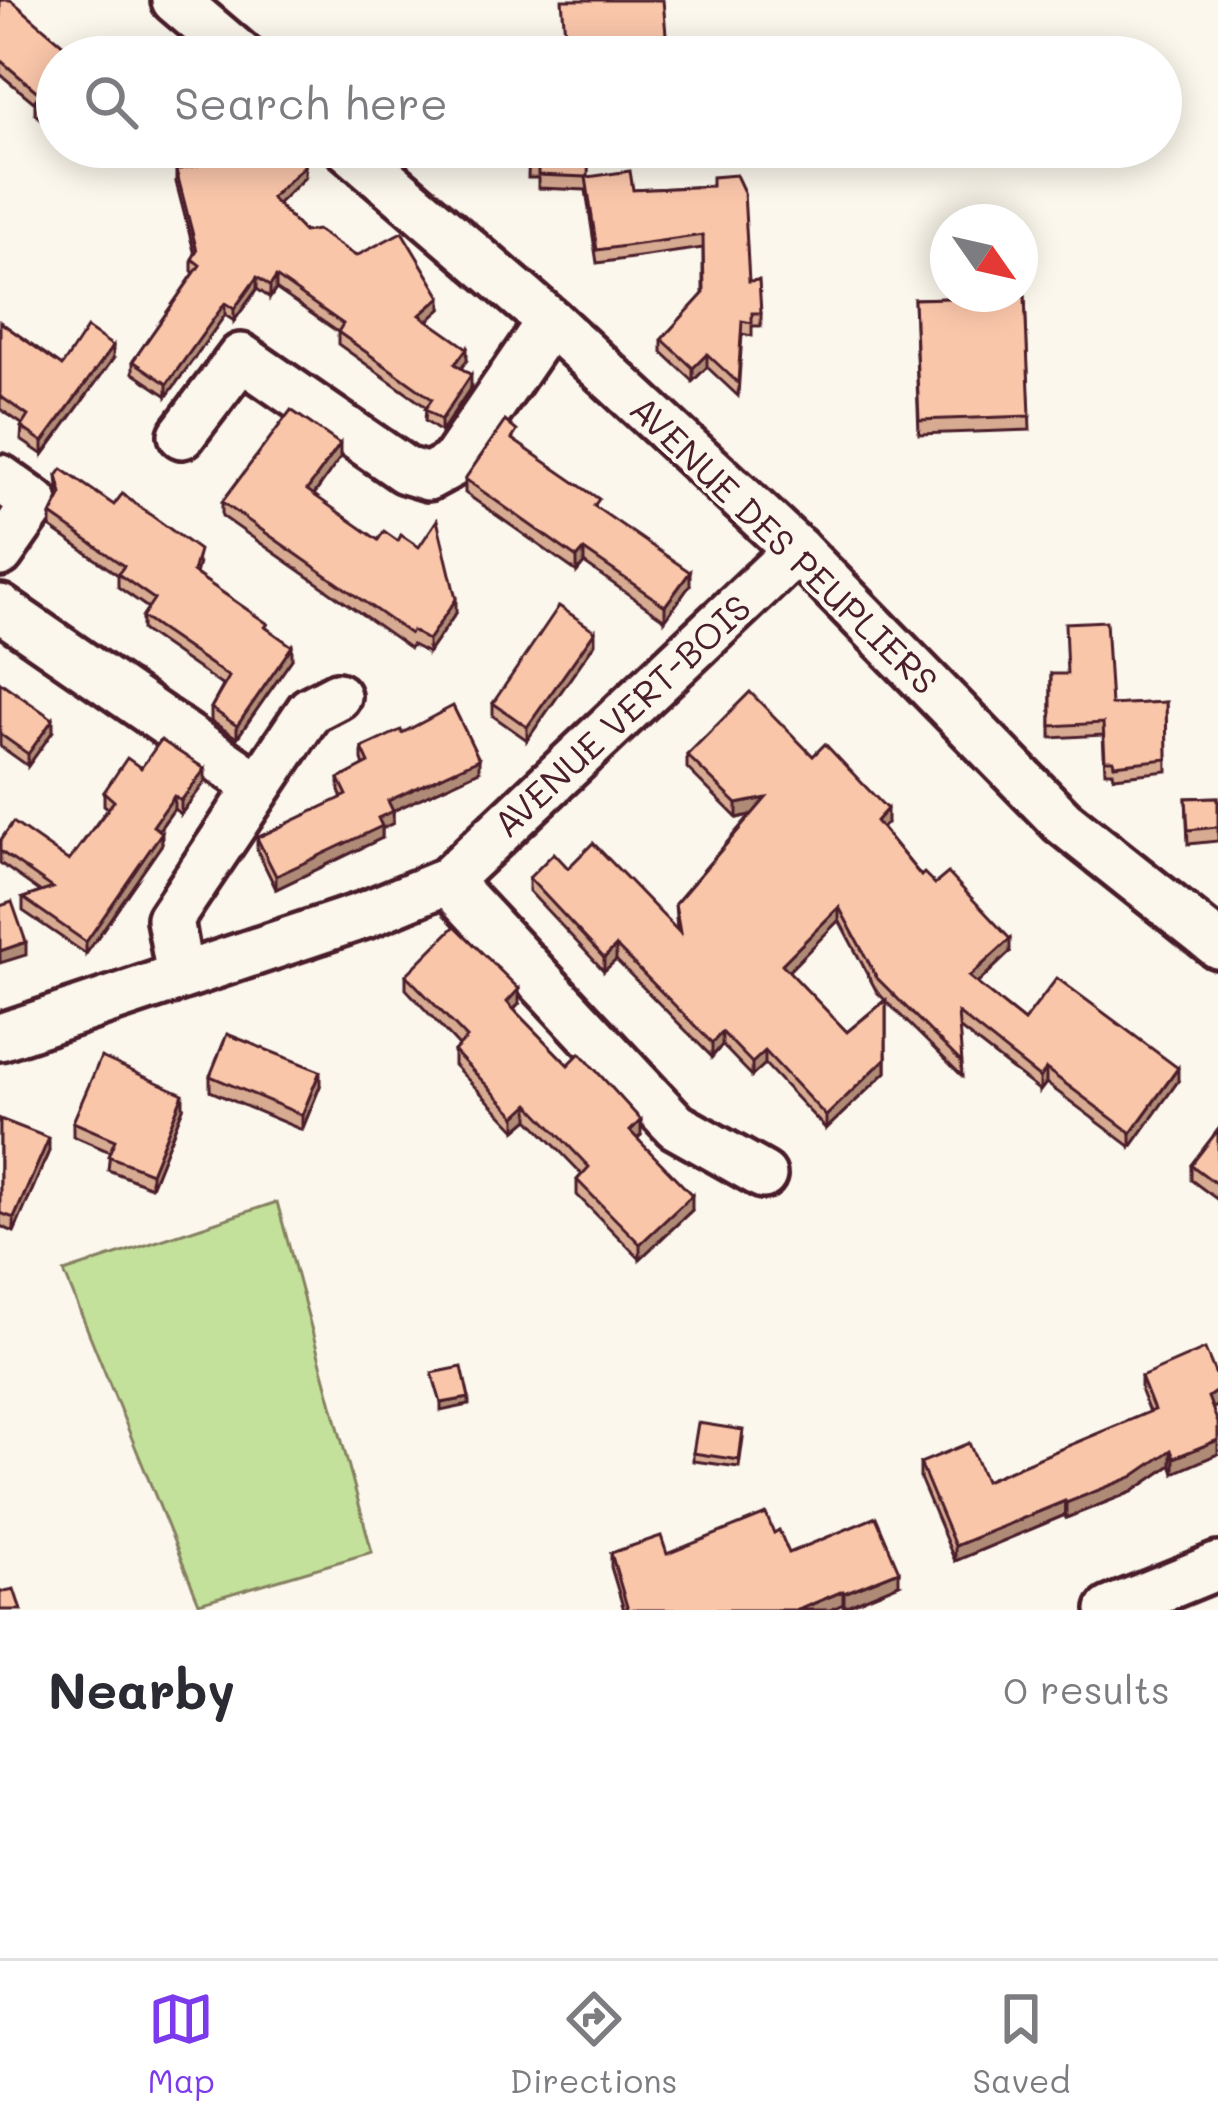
<!DOCTYPE html>
<html lang="en">
<head>
<meta charset="utf-8">
<style>
  :root { --surface:#fff; --page:#f2f2f3; --text:#2b2b33; --muted:#7c7c81; --line:#e1e1e2; --accent:#7c3aed }
  body { margin:0; font-family:Mali,sans-serif; background:var(--page); color:var(--text) }
  .compass { position:absolute; left:930px; top:204px; width:108px; height:108px; border-radius:50%; background:var(--surface); box-shadow:0 6px 30px #0003; rotate:124deg }
  .list { margin:0; padding:0; list-style:none }
  h2 { display:flex; justify-content:space-between; align-items:center; height:156px; margin:0; padding:0 48px; font-size:51px }
  h2 small { font-size:39px; font-weight:400; color:var(--muted) }
  .icon { flex:none; width:66px; height:66px; fill:none; stroke:currentColor; stroke-width:2; stroke-linecap:round; stroke-linejoin:round }
  .map { position:relative; flex:none; width:1218px; height:1610px; overflow:hidden }
  .search { position:absolute; background:var(--surface); box-shadow:0 6px 30px #0003; left:36px; right:36px; top:36px; height:132px; display:flex; align-items:center; gap:30px; box-sizing:border-box; padding:0 42px; border-radius:66px; color:var(--muted); font-size:45px }
  .sheet { height:348px; background:var(--surface) }
  nav { display:flex; justify-content:space-around; align-items:center; box-sizing:border-box; height:168px; border-top:3px solid var(--line); background:var(--surface); font-size:33px; color:var(--muted) }
  nav a { display:grid; justify-items:center; gap:6px }
  nav .on { color:var(--accent) }
  .map>svg:first-child { display:block }
  .green { fill:#c3e19a; stroke:#868062; stroke-width:3 }
  .lines { fill:none; stroke-linecap:round; stroke-linejoin:round }
  .minor-casing { stroke:#4a1f2b; stroke-width:54 }
  .minor { stroke:#fbf7ec; stroke-width:45 }
  .wall { fill:#d7aa92; stroke:#4a1f2b; stroke-width:3; fill-rule:evenodd }
  .shaded-wall { fill:#af8b77; stroke:#4a1f2b; stroke-width:3 }
  .building { fill:#fac6aa; stroke:#4a1f2b; stroke-width:3 }
  .labels { text-anchor:middle; stroke-width:9; stroke-linejoin:round; paint-order:stroke }
  .street-label { font-size:36px; fill:#4a1f2b; stroke:#fbf7ec }
</style>
</head>
<body>
<div class="map">
<svg width="1218" height="1610" viewBox="0 0 1218 1610">
  <rect width="100%" height="100%" fill="#fbf7ec"/>
  <filter id="ink" filterUnits="userSpaceOnUse"><feTurbulence type="fractalNoise" baseFrequency=".00833" numOctaves="2"/><feDisplacementMap in="SourceGraphic" scale="24" xChannelSelector="R" yChannelSelector="G"/><feConvolveMatrix kernelMatrix="1 2 1 2 8 2 1 2 1" color-interpolation-filters="sRGB"/></filter>
  <g filter="url(#ink)">
    <path class="green" d="M277,1202l95,350 -173,51 -135,-331z"/>
    <g class="lines">
      <g class="minor-casing">
        <g id="minor">
          <path d="M175,0l67,57"/>
          <path d="M347,147l203,174 247,229 265,271 156,124"/>
          <path d="M182,435l59,-78 164,113 23,7 24,-13 98,-143"/>
          <path d="M0,478l35,25 -35,50"/>
          <path d="M0,608l258,178"/>
          <path d="M447,881l229,245 87,49"/>
          <path d="M180,976l-10,-57 140,-209 27,-14"/>
          <path d="M0,1037l365,-122 82,-34 350,-331"/>
          <path d="M1110,1610l108,-44"/>
        </g>
      </g>
      <use href="#minor" class="minor"/>
    </g>
    <g class="wall">
      <path d="M0,0l74,54 17,3h-34v76l-22,-19v-11l-35,-29z"/>
      <path d="M74,147h24l-10,12z"/>
      <path d="M529,147l60,30 44,13 79,-4 49,127v13h-9v10l-10,-2 -4,62 -31,-29 -14,14 -31,-29v-13l41,-45v-46l-106,15 -11,-73 -48,-2v-10h-10z"/>
      <path d="M176,170l129,7 -28,27 27,28 52,24 85,53 -14,12 40,39 -6,8 10,19 -30,45 -16,-11 1,-14 -88,-63v-12l-62,-43 -6,9 -13,-9 -23,32 -9,-6 -58,81 -34,-23v-12l61,-88 -2,-2v-12l3,-4 -19,-73z"/>
      <path d="M1025,296l5,134 -111,4 -5,-135z"/>
      <path d="M0,322l62,44 51,-7 -70,96 -22,-15 1,-16 -22,-15z"/>
      <path d="M517,443l173,142 -25,35 -81,-57 -7,9 -112,-79v-14z"/>
      <path d="M340,458l-26,37 142,118 -28,40 -16,-8 -2,3 -188,-132v-14z"/>
      <path d="M57,476l142,87 -3,11 72,55 24,30 -55,79 -26,-17v-13l12,-22 -81,-56v-13l6,-9 -30,-21v-12l-67,-47v-13l8,-17z"/>
      <path d="M595,643l-68,97 -34,-24v-13z"/>
      <path d="M1051,674l60,31 55,-3 1,69 -53,6 -1,-5h-8l-2,-37 -52,3z"/>
      <path d="M0,682l53,49 -25,35 -28,-20z"/>
      <path d="M402,733l77,38 -86,40v12l-11,6v9l-106,51 -19,-39v-12l85,-40 -3,-7v-12l25,-13 -2,-6v-12z"/>
      <path d="M687,755l126,1 74,67 -5,5 39,48 89,76 -33,32 47,37 154,60 -47,66 -85,-64 -6,8 -81,-63 3,48 -76,-75v71l-60,57 -61,-65 -13,12 -30,-31 -10,12 -96,-97 -12,11 -75,-80v-13l39,-10 109,62 -2,-26 76,-90 -14,4 -50,-50zM839,920l38,72 8,8 -38,32 -59,-61z"/>
      <path d="M141,768l64,14 -24,32 -7,-5 -15,21 3,14 -76,110 -63,-43v-13l18,-6 -41,-29v-22l69,20 39,-53 -4,-3v-13z"/>
      <path d="M1218,797v44l-30,3 -2,-46z"/>
      <path d="M406,975l113,29 -5,6 54,55 73,70 -4,3 55,72 -52,49 -63,-64v-15l5,-6 -53,-55 -13,11 -62,-65v-14l5,-5 -53,-57z"/>
      <path d="M210,1076l110,10 -18,44 -92,-39z"/>
      <path d="M183,1108l-32,79 -43,-17 2,-18 -37,-16v-14z"/>
      <path d="M0,1119l49,32 -35,81 -14,-6z"/>
      <path d="M1218,1130v70l-27,-20v-15z"/>
      <path d="M1141,1377l71,32 -38,64 -3,-8 -39,27 -66,26 -1,-3 -110,46 -35,-83v-15l65,18 164,-69 -8,-20z"/>
      <path d="M743,1438l-4,29 -46,-6v-8z"/>
      <path d="M774,1533l15,20 110,31 -55,23 -1,-3 -13,6h-206l-13,-43v-14l56,1z"/>
    </g>
    <g class="shaded-wall">
      <path d="M88,147h10l-10,12z"/>
      <path d="M305,165v12l-34,33v-12z"/>
      <path d="M257,277v12l-23,32v-12z"/>
      <path d="M276,277v12l-6,9v-12z"/>
      <path d="M441,297v12l-21,19v-13z"/>
      <path d="M225,303v12l-58,81v-12z"/>
      <path d="M113,346v13l-70,96v-13z"/>
      <path d="M467,348v12l-12,16v-12z"/>
      <path d="M707,354v13l-14,14v-13z"/>
      <path d="M471,375v12l-30,45v-12z"/>
      <path d="M340,444v14l-33,46v-14z"/>
      <path d="M584,550v13l-7,9v-14z"/>
      <path d="M690,572v13l-25,35v-14z"/>
      <path d="M456,599v14l-28,40v-13z"/>
      <path d="M595,631v12l-68,97v-13z"/>
      <path d="M292,646v13l-55,79v-12z"/>
      <path d="M53,719v12l-25,35v-12z"/>
      <path d="M479,759v12l-86,40v12l-11,6v9l-106,51v-13l112,-75z"/>
      <path d="M205,769v13l-24,32v-13z"/>
      <path d="M174,796v13l-21,29v-12z"/>
      <path d="M766,798v13l-29,7v-14z"/>
      <path d="M887,809v14l-11,11v-13z"/>
      <path d="M162,832v12l-76,110v-12z"/>
      <path d="M839,907v13l-57,58v-14z"/>
      <path d="M1010,939v13l-41,39v-14z"/>
      <path d="M26,942v13l-26,8v-12z"/>
      <path d="M616,946v14l-12,11v-13z"/>
      <path d="M519,989v15l-12,12v-14z"/>
      <path d="M722,1032v13l-10,12v-14z"/>
      <path d="M765,1051v13l-13,12v-13z"/>
      <path d="M886,1058v14l-60,57v-13z"/>
      <path d="M1178,1068v13l-47,66v-14z"/>
      <path d="M1046,1069v14l-6,8v-13z"/>
      <path d="M320,1071v15l-18,44v-15z"/>
      <path d="M183,1094v14l-32,79v-14z"/>
      <path d="M529,1104v15l-13,11v-14z"/>
      <path d="M641,1120v15l-11,10v-14z"/>
      <path d="M49,1138v13l-35,81v-14z"/>
      <path d="M692,1195v15l-52,49v-15z"/>
      <path d="M1218,1390v15l-10,7v-15z"/>
      <path d="M469,1398v7l-28,6v-8z"/>
      <path d="M1218,1440v14l-44,19v-15z"/>
      <path d="M1171,1450v15l-39,27 -66,26v-15z"/>
      <path d="M1065,1501v14l-110,46v-15z"/>
      <path d="M899,1571v13l-55,23v-14z"/>
      <path d="M843,1591v13l-13,6h-32z"/>
    </g>
    <g class="building">
      <path d="M0,0h11l63,54 6,-7 11,10h-34v61l-22,-18 5,-6 -40,-34z"/>
      <path d="M562,0h101l5,57h-163v-6l61,-5z"/>
      <path d="M228,147h60l17,18 -34,33 33,34 13,-2 39,26 46,-24 39,65 -21,18 47,33 -12,16 16,11 -30,45 -16,-11 7,-10 -94,-67 5,-8 -67,-47 -6,9 -13,-9 -23,32 -9,-6 -58,81 -34,-23 67,-96 -8,-6 5,-8 -21,-81 35,-8z"/>
      <path d="M529,147h60l-1,30 42,-6 3,19 79,-4v-9l24,-2 8,17 5,89 10,-1 2,33h-9v10l-10,-2 -4,62 -31,-29 -14,14 -31,-29 42,-46 -1,-58 -106,15 -11,-73 -48,-2v-10h-10z"/>
      <path d="M1025,296l5,120 -111,4 -5,-121z"/>
      <path d="M0,322l62,44 25,-38 26,18 -70,96 -22,-15 7,-11 -28,-20z"/>
      <path d="M291,410l49,34 -33,46 71,50 6,-9 14,10 3,-6 18,12 18,-27 19,79 -28,41 -16,-9 -2,3 -188,-132z"/>
      <path d="M505,421l12,10 -5,8 87,60 -5,7 96,66 -25,34 -81,-56 -7,8 -112,-79z"/>
      <path d="M62,469l52,36 8,-11 77,56 -6,22 75,52 -3,3 27,19 -55,80 -26,-18 18,-31 -87,-60 12,-18 -36,-25 6,-8 -73,-51 11,-21 -5,-18z"/>
      <path d="M559,606l36,25 -68,96 -34,-24z"/>
      <path d="M1106,621l5,84 55,-3 1,57 -53,6 -1,-5h-8l-2,-37 -52,3v-52h16l-2,-51z"/>
      <path d="M0,682l53,37 -25,35 -28,-20z"/>
      <path d="M750,692l63,64 12,-12 37,39 25,26 -11,12 45,55 3,-3 11,11 13,-11 62,66 -41,38 55,44 33,-43 121,90 -47,65 -85,-64 -6,9 -82,-65 4,50 -85,-85 -38,-71 -57,57 65,68 39,-32v58l-60,58 -61,-65 -13,12 -30,-31 -10,11 -96,-97 -12,12 -75,-80 25,-25 14,15 25,-25 87,90 -5,-29 91,-106 -29,6 -50,-49z"/>
      <path d="M453,706l26,53 -91,42 5,10 -15,7 4,8 -106,50 -19,-38 90,-43 -8,-16 30,-16 -7,-15 39,-18 1,3z"/>
      <path d="M161,740l44,29 -24,32 -7,-5 -21,30 9,6 -76,110 -63,-44 30,-10 -53,-37v-10l13,-19 56,39 45,-60 -10,-9 23,-34 14,10z"/>
      <path d="M1218,797v30l-30,3 -2,-32z"/>
      <path d="M12,902l14,40 -26,9v-45z"/>
      <path d="M455,926l64,63 -12,13 11,12 50,51 12,-12 61,67 -11,11 62,64 -52,49 -63,-64 12,-13 -60,-63 -13,12 -62,-65 13,-13 -61,-63z"/>
      <path d="M227,1034l93,37 -18,44 -92,-39z"/>
      <path d="M101,1057l82,37 -32,79 -43,-17 7,-16 -42,-18z"/>
      <path d="M0,1119l49,19 -35,80 -14,-5z"/>
      <path d="M1218,1130v55l-27,-20z"/>
      <path d="M1205,1349l13,31v10l-10,7 10,26v17l-44,18 -3,-8 -39,27 -66,26 -1,-2 -110,45 -35,-83 49,-20 16,38 169,-71 -13,-33z"/>
      <path d="M462,1367l7,31 -28,5 -9,-30z"/>
      <path d="M698,1423l45,7 -4,30 -46,-7z"/>
      <path d="M766,1514l8,19 5,-3 10,23 87,-36 23,54 -55,22 -1,-2 -45,19h-170l-17,-57 50,-17 6,18z"/>
      <path d="M14,1589l7,21h-21v-18z"/>
    </g>
  </g>
  <g class="labels">
    <g class="street-label">
      <text transform="translate(784 545) rotate(44)" y="13">AVENUE DES PEUPLIERS</text>
      <text transform="translate(622 716) rotate(-43)" y="13">AVENUE VERT-BOIS</text>
    </g>
  </g>
</svg>
<svg class="compass" viewBox="-18 -18 36 36"><path d="M0-13l5 13h-10z" fill="#e53935"/><path d="M0 13l5-13h-10z" fill="#7c7c81"/></svg>
<div class="search"><svg class="icon" aria-label="search" viewBox="0 0 24 24"><circle cx="10" cy="10" r="6"/><path d="M15 15l6 6"/></svg>Search here</div>
</div>
<section class="sheet">
<h2>Nearby<small>0 results</small></h2>
<ul class="list">
</ul>
</section>
<nav>
<a class="on"><svg class="icon" aria-label="map" viewBox="0 0 24 24"><path d="M3 6l6-2 6 2 6-2v14l-6 2-6-2-6 2zM9 4v14M15 6v14"/></svg>Map</a>
<a><svg class="icon" aria-label="directions" viewBox="0 0 24 24"><path d="M12 3l9 9-9 9-9-9zM9 14v-3h6M13 9l2 2-2 2"/></svg>Directions</a>
<a><svg class="icon" aria-label="saved" viewBox="0 0 24 24"><path d="M7 4h10v16l-5-4-5 4z"/></svg>Saved</a>
</nav>
</body>
</html>
